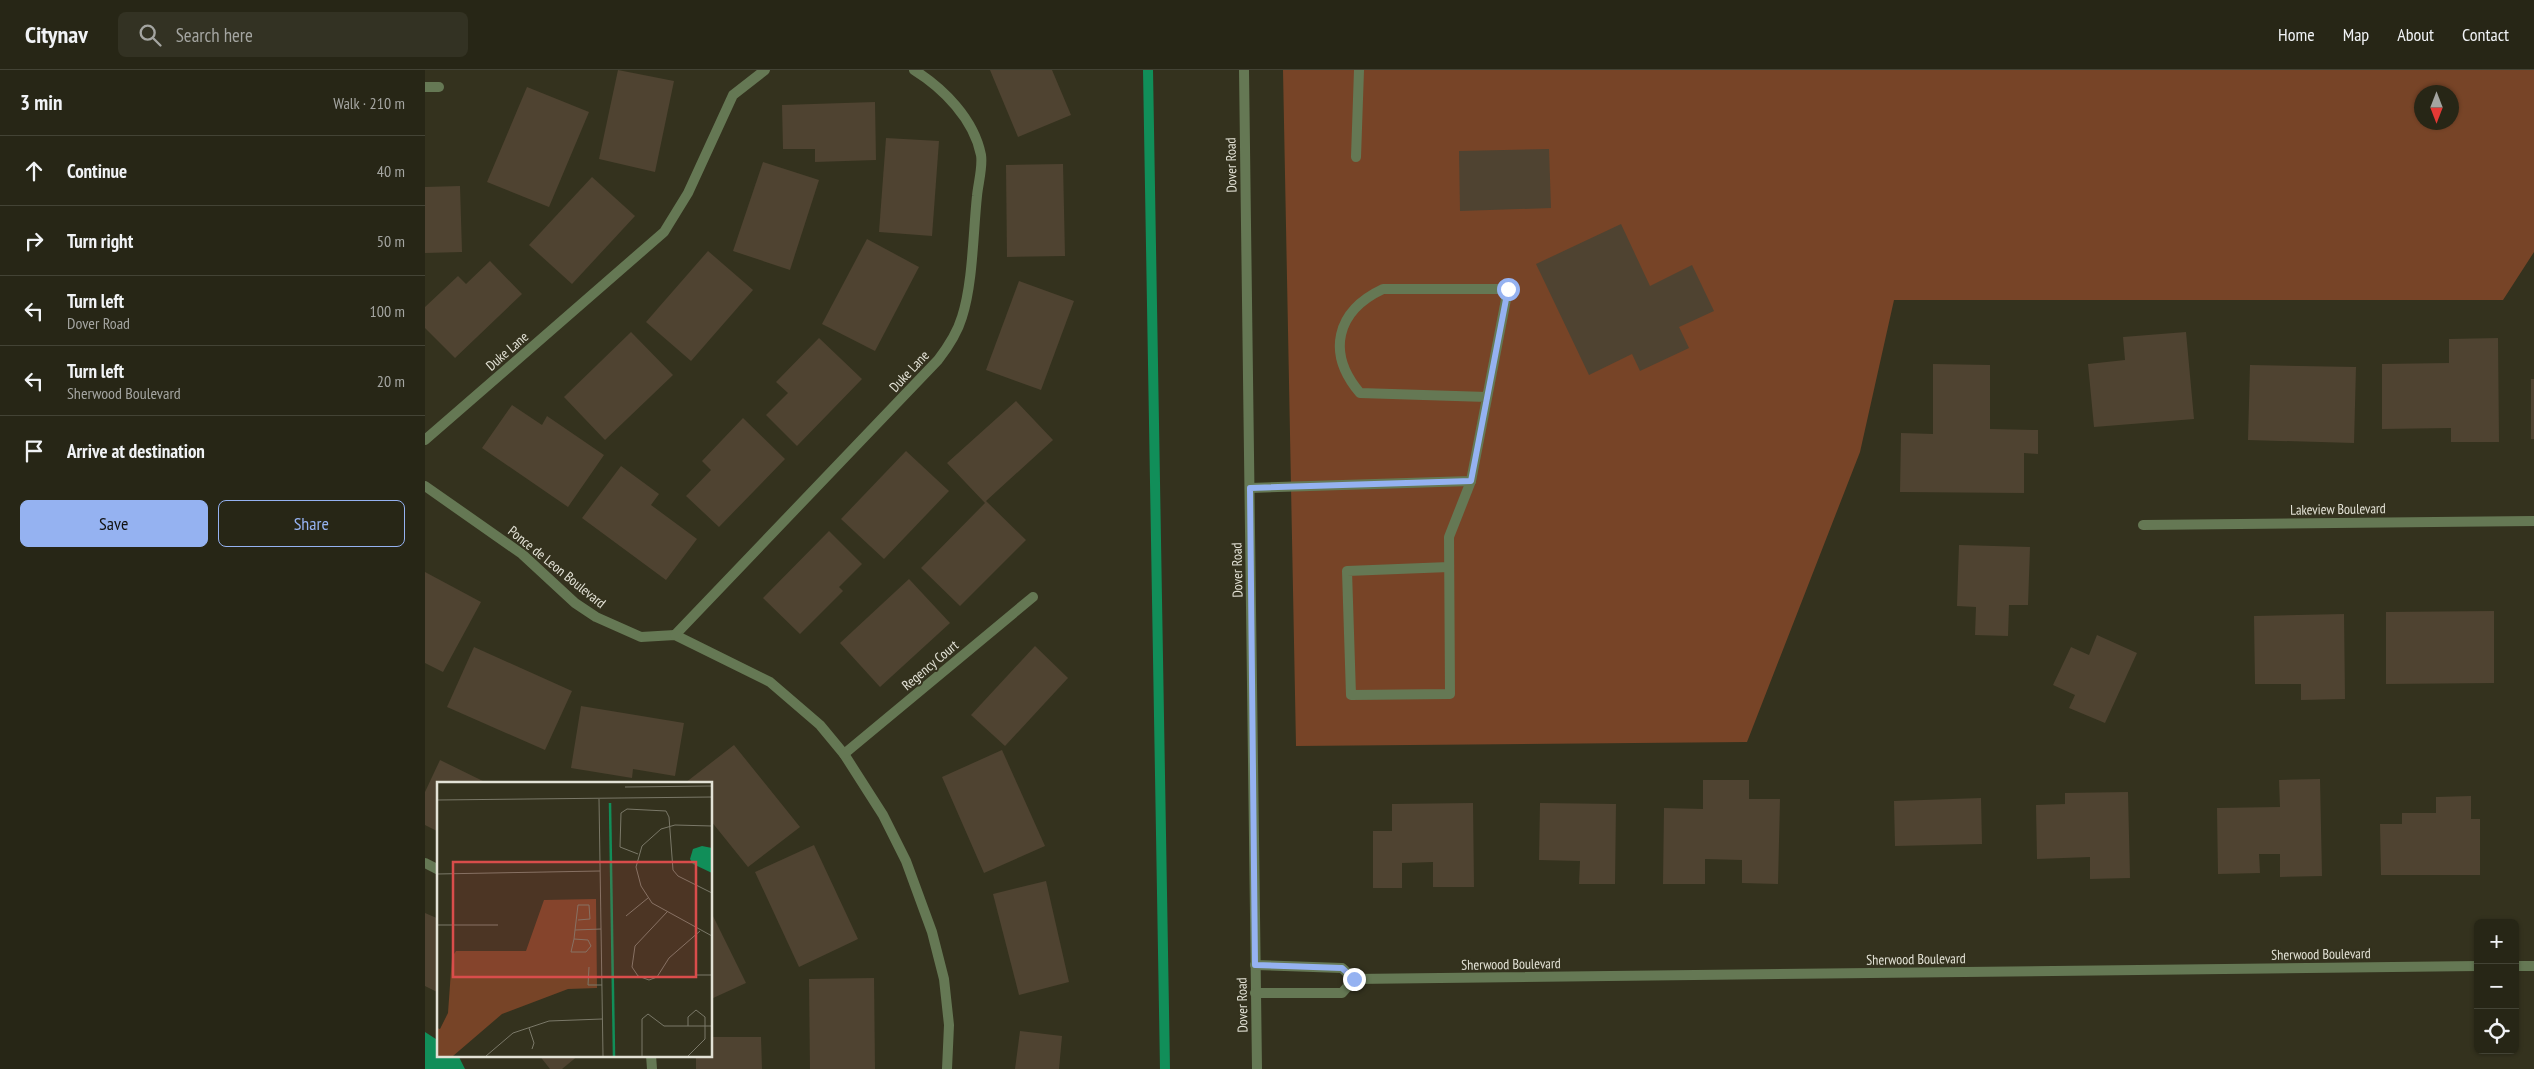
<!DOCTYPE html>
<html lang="en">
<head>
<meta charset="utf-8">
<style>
  :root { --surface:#272616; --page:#333223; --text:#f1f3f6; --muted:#a4a5a1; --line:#434335; --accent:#95b2f1 }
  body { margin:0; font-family:"PT Sans Narrow",sans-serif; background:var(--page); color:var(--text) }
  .controls { position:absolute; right:15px; bottom:15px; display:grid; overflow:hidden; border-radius:8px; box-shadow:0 1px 4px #0004 }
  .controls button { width:45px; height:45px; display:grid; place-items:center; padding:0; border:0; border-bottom:1px solid var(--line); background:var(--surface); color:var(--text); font:25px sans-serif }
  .compass { position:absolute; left:1989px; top:15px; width:45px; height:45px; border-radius:50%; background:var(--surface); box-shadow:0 1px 4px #0004; rotate:180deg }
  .stop { position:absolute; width:15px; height:15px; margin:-11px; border:4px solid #95b2f1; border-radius:50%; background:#fff }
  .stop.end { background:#95b2f1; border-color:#fff; box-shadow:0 1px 5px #0008 }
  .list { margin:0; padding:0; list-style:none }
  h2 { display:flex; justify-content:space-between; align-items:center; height:65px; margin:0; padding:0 20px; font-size:21px }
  h2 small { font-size:16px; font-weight:400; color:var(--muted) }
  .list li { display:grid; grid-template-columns:32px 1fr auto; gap:15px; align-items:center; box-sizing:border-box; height:70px; padding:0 20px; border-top:1px solid var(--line) }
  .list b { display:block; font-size:19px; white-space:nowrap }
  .list p { margin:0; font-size:16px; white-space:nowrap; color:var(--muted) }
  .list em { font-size:16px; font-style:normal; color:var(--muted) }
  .actions { display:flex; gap:10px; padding:15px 20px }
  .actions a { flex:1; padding:11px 0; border:1px solid var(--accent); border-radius:8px; text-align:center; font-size:18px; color:var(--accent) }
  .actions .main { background:var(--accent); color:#111 }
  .icon { flex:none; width:28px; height:28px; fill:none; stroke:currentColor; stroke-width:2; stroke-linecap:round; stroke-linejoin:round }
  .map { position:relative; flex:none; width:2109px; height:999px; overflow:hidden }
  header { display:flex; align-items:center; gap:30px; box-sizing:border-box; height:70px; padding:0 25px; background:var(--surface); border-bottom:1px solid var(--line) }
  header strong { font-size:24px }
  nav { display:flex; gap:28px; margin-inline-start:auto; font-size:18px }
  .search { width:350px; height:45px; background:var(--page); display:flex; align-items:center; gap:12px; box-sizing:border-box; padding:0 18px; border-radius:8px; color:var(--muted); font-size:19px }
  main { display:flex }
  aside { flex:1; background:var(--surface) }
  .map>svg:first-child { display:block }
  .green { fill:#774427; fill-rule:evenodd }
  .water { fill:#118e59 }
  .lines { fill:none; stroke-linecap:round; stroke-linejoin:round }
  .stream { stroke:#118e59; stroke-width:10 }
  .building { fill:#4f4331 }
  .lane { stroke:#657854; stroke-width:10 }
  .street { stroke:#657854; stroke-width:10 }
  .route { stroke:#95b2f1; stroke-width:6 }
  .labels { text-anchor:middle; stroke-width:4; stroke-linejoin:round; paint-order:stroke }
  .street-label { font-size:14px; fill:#e3e2d6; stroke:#34321e }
  .inset-river { fill:none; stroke:#118e59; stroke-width:2.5 }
  .inset-road { fill:none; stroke:#7a7868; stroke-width:1 }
  .view { fill:#d94d4b; fill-opacity:0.15; stroke:#d94d4b; stroke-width:2.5 }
  .inset-edge { fill:none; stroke:#e3e2d6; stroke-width:2.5 }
</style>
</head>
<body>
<header>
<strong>Citynav</strong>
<div class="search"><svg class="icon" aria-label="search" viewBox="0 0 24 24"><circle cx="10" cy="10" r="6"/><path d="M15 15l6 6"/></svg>Search here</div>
<nav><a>Home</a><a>Map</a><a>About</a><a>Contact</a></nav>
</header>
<main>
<aside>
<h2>3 min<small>Walk · 210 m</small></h2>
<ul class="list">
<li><svg class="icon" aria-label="ahead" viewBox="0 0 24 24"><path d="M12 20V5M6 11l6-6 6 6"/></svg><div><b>Continue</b></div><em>40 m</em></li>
<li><svg class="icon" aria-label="right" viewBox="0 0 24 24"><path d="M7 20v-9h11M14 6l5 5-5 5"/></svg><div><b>Turn right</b></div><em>50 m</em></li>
<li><svg class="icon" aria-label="left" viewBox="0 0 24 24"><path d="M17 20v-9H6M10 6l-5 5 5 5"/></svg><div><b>Turn left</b><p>Dover Road</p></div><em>100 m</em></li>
<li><svg class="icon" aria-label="left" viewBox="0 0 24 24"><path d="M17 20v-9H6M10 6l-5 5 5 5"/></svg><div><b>Turn left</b><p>Sherwood Boulevard</p></div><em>20 m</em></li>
<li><svg class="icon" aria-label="arrive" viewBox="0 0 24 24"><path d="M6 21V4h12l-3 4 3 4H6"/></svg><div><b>Arrive at destination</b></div></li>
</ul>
<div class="actions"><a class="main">Save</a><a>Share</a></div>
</aside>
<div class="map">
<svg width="2109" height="999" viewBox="0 0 2109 999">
  <rect width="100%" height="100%" fill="#34321e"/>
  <path class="green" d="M858,0h1251v182l-31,48h-609l-34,152 -113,290 -451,4zM1996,22h30v30h-30z"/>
  <path class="water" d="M0,962l14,9v14h19l7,14h-40z"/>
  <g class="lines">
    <path class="stream" d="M723,0l17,999"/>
  </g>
  <g class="building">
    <path d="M193,0l56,11 -19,91 -56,-13z"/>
    <path d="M565,0h62l19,45 -53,22z"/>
    <path d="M102,17l62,25 -40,95 -62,-25z"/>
    <path d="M450,32l1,58 -61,2v-13h-32l-1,-44z"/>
    <path d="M461,68l53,3 -7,95 -53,-4z"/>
    <path d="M1124,79l2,59 -91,3 -1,-60z"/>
    <path d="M338,92l56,18 -29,90 -57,-19z"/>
    <path d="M638,94l2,92 -58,1 -1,-92z"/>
    <path d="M167,107l43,39 -63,68 -43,-39z"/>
    <path d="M35,116l2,66 -37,1v-66z"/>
    <path d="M1196,154l29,62 42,-21 22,46 -35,16 10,21 -49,23 -8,-17 -43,21 -53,-111z"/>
    <path d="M442,169l52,28 -44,84 -53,-27z"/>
    <path d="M283,181l45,39 -62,71 -45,-39z"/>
    <path d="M65,191l32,33 -67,64 -30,-30v-21l33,-31 8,8z"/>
    <path d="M594,211l55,20 -33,89 -55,-20z"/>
    <path d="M206,262l42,43 -68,65 -41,-43z"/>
    <path d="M1761,262l8,87 -100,8 -6,-63 37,-4 -2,-23z"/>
    <path d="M394,268l43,41 -65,67 -31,-31 22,-22 -12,-11z"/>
    <path d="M2073,268l1,104h-48v-14l-69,1v-65l67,-1v-24z"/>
    <path d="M1508,294l57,1v64l48,1v24l-14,-1v40l-124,-1 1,-59 32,1z"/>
    <path d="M1825,295l106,2 -2,76 -106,-3z"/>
    <rect x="2106" y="309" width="3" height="60"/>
    <path d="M591,331l37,39 -67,61 40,39 -66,66 -39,-38 64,-65 -38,-40z"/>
    <path d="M87,335l30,20 5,-9 57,39 -36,52 -86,-59z"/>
    <path d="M318,348l42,41 -66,68 -33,-31 25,-26 -9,-9z"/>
    <path d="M481,381l43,40 -65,68 -43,-40z"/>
    <path d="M196,396l38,28 -8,11 46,34 -31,41 -84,-62z"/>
    <path d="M404,461l33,33 -23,23 4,4 -43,43 -37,-36z"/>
    <path d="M1534,475l71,2 -2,58h-19l-1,31 -33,-1 1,-28 -19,-1z"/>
    <path d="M0,502l56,30 -38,70 -18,-9z"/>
    <path d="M484,509l41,44 -70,64 -40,-44z"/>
    <path d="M2069,541v72l-108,1v-72z"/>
    <path d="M1919,544l1,85 -44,1v-16h-46l-1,-68z"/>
    <path d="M1672,565l40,18 -32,70 -36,-15 6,-13 -22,-10 18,-38 18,8z"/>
    <path d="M610,576l33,32 -63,68 -34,-31z"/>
    <path d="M49,577l98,44 -27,59 -98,-43z"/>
    <path d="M156,636l103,17 -9,53 -42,-7 -1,9 -61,-10z"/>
    <path d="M309,675l66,82 -52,40 -37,-46v-38h-26z"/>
    <path d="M577,680l43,96 -61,27 -42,-96z"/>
    <path d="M15,690l47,23h-48v49l-14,-7v-33z"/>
    <path d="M1895,709l2,97 -42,1v-23h-21l1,19 -42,1 -1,-66 63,-1 -1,-27z"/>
    <path d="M1278,710h46v19h31l-2,85 -36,-1v-23l-37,-1v25h-42l1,-76 39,1z"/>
    <path d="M1703,722l2,86 -40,1v-22l-53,2 -1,-54 29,-1v-11z"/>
    <path d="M2046,726v23h9v56h-99l-1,-51h22v-11h34v-16z"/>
    <path d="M1556,728l1,46 -87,2 -1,-45z"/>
    <path d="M1048,733l1,84h-41v-25l-31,1v25h-29v-57h19v-27z"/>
    <path d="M1115,733l76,1 -1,80h-36l1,-23 -41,-1z"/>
    <path d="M389,775l44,94 -59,28 -44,-95z"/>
    <path d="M621,811l23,101 -50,13 -26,-101z"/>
    <path d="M286,842l35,71 -35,16z"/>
    <path d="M0,843l14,6v74l-14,-7z"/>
    <path d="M449,908l1,91h-65l-1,-90z"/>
    <path d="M595,961l42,5 -3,33h-44z"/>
    <path d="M286,967h50l1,32h-66v-14h15z"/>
    <path d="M114,985h40l-17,14h-12z"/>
  </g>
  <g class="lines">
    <g class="lane">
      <path d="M931,87l3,-87"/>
      <path d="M825,418l221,-7 37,-192h-125c-47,22 -57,64 -23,104l127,4"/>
      <path d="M1024,497l-102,4 4,124 99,-1 -1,-157 22,-56"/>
    </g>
    <g class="street">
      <path d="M819,0l13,999"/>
      <path d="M0,17h14"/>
      <path d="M0,370l239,-208 24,-39 45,-98 32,-25"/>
      <path d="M0,416l97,68 53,49 21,14 45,20 34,-2 95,47 50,43 24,29 39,61 23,46 26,71 12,47 5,46 -2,44"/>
      <path d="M1718,455l391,-4"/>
      <path d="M250,565l263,-275c10,-13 19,-26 24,-43 11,-34 11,-84 15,-121 1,-12 6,-29 4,-41 -7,-36 -38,-67 -67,-85"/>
      <path d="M419,684l189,-157"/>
      <path d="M0,793l14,7"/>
      <path d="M830,895l87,3 12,11 1124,-13"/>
      <path d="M2090,896h19"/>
      <path d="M830,923h87l12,-14"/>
      <path d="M226,985l1,14"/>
    </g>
  </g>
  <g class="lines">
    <path class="route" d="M929,909l-12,-11 -87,-3 -5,-477 221,-7 37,-192"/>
  </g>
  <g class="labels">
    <g class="street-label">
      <text transform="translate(806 95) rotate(-91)" y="5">Dover Road</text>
      <text transform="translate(82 281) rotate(-41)" y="5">Duke Lane</text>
      <text transform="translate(484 301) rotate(-47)" y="5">Duke Lane</text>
      <text transform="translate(1913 439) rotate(-1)" y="5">Lakeview Boulevard</text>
      <text transform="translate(132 497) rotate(39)" y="5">Ponce de Leon Boulevard</text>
      <text transform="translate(812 500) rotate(-91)" y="5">Dover Road</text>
      <text transform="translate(505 595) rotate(-40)" y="5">Regency Court</text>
      <text transform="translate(1896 884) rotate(-1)" y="5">Sherwood Boulevard</text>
      <text transform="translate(1491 889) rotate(-1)" y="5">Sherwood Boulevard</text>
      <text transform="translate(1086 894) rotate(-1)" y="5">Sherwood Boulevard</text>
      <text transform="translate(817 935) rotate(-91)" y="5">Dover Road</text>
    </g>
  </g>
  <g transform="translate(12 712)">
    <rect width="275" height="275" fill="#34321e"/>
    <path d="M159,117l1,89 -29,1 -66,25 -49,42h-16v-28l3,1 8,-16 4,-56 4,-6h70l18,-51z" fill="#774427"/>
    <path d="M265,64l10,2v25l-19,-9 -3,-5 3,-10z" fill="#118e59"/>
    <path class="inset-river" d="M173,21l4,253"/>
    <path class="inset-road" d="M188,5l87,-1M162,17l4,257M0,18l275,-3M275,44l-37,-1 -14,4 -19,17 -6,21 5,19 11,17 60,33M201,72l-18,-7 1,-34 6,-4 39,2 3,6 4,53 5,6 34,17M0,92l163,-3M230,130l-32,34 -3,21 6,9 11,4 8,-3 12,-19 31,-27M189,134l22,-18M0,143h61M138,148l3,-25h11l1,14 -12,1M137,157l14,1 3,6 -5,6h-15l3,-13 1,-9 26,-1M152,185l-1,18h14M258,193h17M92,246l5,15 -2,6M49,274l27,-23 36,-12 53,-2M205,274v-37l6,-5 16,12h48M251,274l17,-17v-22l-9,-7 -8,7v9"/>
    <path class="view" d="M16,80h243v115h-243z"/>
    <rect width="275" height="275" class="inset-edge"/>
  </g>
</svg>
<div class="controls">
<button>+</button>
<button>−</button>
<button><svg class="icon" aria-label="locate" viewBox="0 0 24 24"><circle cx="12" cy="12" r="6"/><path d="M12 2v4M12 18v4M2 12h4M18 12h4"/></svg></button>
</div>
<svg class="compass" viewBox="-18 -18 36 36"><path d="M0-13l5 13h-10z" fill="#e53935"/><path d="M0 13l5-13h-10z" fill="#a4a5a1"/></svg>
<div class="stop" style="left:1083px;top:219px"></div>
<div class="stop end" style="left:929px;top:909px"></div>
</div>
</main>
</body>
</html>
